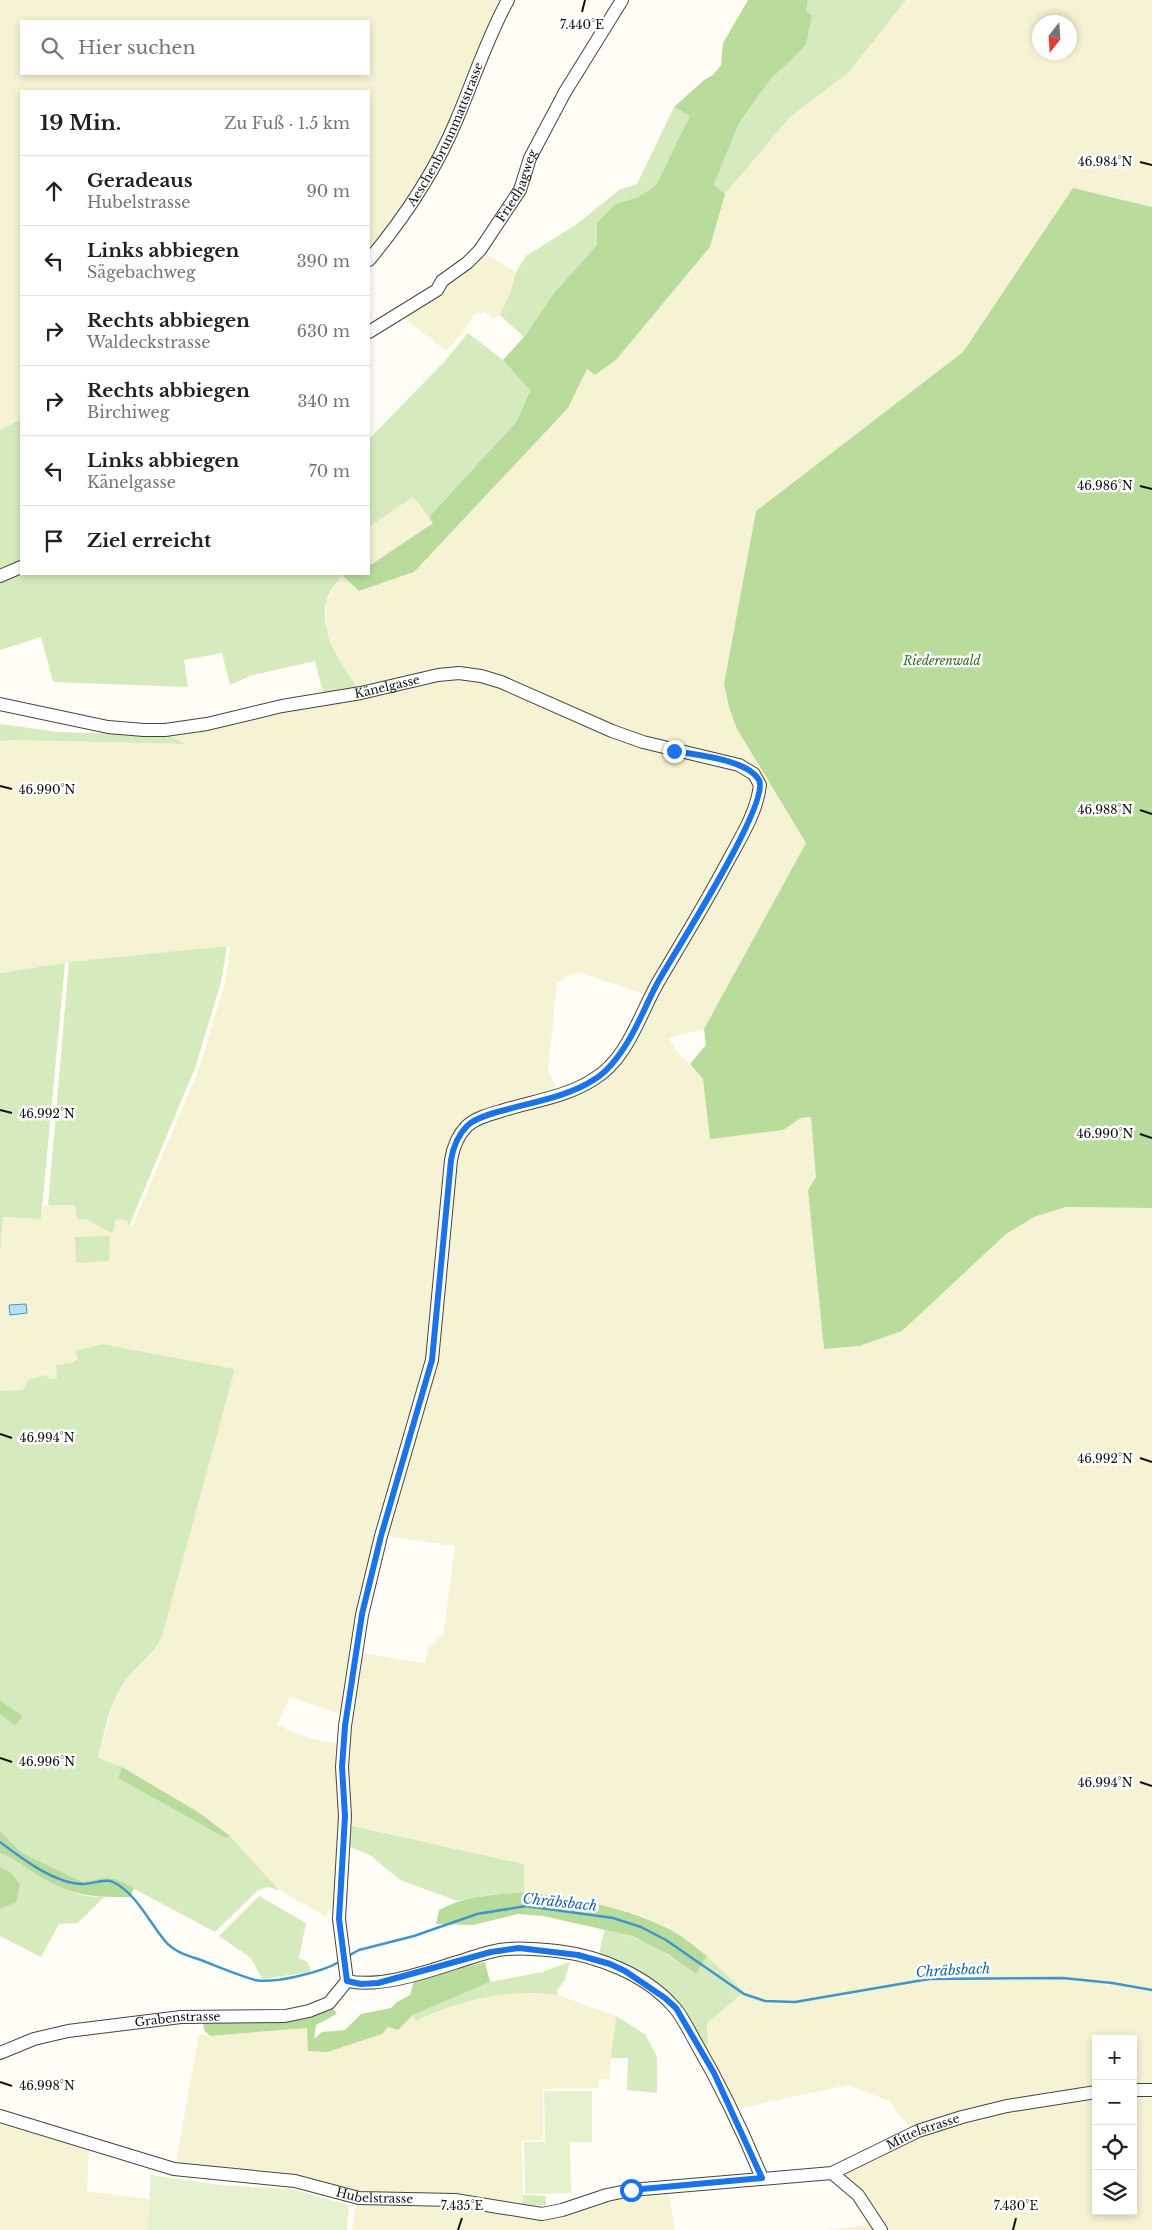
<!DOCTYPE html>
<html lang="de">
<head>
<meta charset="utf-8">
<style>
  :root { --surface:#fff; --page:#f2f2f2; --text:#202124; --muted:#757577; --line:#e0e0e0 }
  body { margin:0; font-family:"Libre Baskerville",serif; background:var(--page); color:var(--text) }
  .controls { position:absolute; right:15px; bottom:15px; display:grid; overflow:hidden; border-radius:0px; box-shadow:0 2px 8px #0003 }
  .controls button { width:45px; height:45px; display:grid; place-items:center; padding:0; border:0; border-bottom:1px solid var(--line); background:var(--surface); color:var(--text); font:25px sans-serif }
  .compass { position:absolute; left:1032px; top:15px; width:45px; height:45px; border-radius:50%; background:var(--surface); box-shadow:0 2px 8px #0003; rotate:197deg }
  .stop { position:absolute; width:15px; height:15px; margin:-11px; border:4px solid #1a73e8; border-radius:50%; background:#fff }
  .stop.end { background:#1a73e8; border-color:#fff; box-shadow:0 1px 5px #0008 }
  .list { margin:0; padding:0; list-style:none }
  h2 { display:flex; justify-content:space-between; align-items:center; height:65px; margin:0; padding:0 20px; font-size:21px }
  h2 small { font-size:16px; font-weight:400; color:var(--muted) }
  .list li { display:grid; grid-template-columns:32px 1fr auto; gap:15px; align-items:center; box-sizing:border-box; height:70px; padding:0 20px; border-top:1px solid var(--line) }
  .list b { display:block; font-size:19px; white-space:nowrap }
  .list p { margin:0; font-size:16px; white-space:nowrap; color:var(--muted) }
  .list em { font-size:16px; font-style:normal; color:var(--muted) }
  .icon { flex:none; width:28px; height:28px; fill:none; stroke:currentColor; stroke-width:2; stroke-linecap:round; stroke-linejoin:round }
  .map { position:relative; flex:none; width:1152px; height:2230px; overflow:hidden }
  .search { position:absolute; background:var(--surface); box-shadow:0 2px 8px #0003; left:20px; top:20px; width:350px; height:55px; display:flex; align-items:center; gap:12px; box-sizing:border-box; padding:0 18px; border-radius:0px; color:var(--muted); font-size:19px }
  .panel { position:absolute; background:var(--surface); box-shadow:0 2px 8px #0003; left:20px; top:90px; width:350px; height:485px; border-radius:0px }
  .map>svg:first-child { display:block }
  .farmland { fill:#f6f3d4; fill-rule:evenodd }
  .green { fill:#d5ebbd }
  .forest { fill:#b9dc9c }
  .pitch { fill:#e6f2cf }
  .water { fill:#b9e0f7; stroke:#3f96cf }
  .lines { fill:none; stroke-linecap:round; stroke-linejoin:round }
  .stream { stroke:#3f96cf; stroke-width:2.5 }
  .minor-casing { stroke:#444; stroke-width:14 }
  .minor { stroke:#fff; stroke-width:12 }
  .route { stroke:#1a73e8; stroke-width:6 }
  .ticks { fill:none; stroke:#111; stroke-width:2 }
  .labels { text-anchor:middle; stroke-width:5; stroke-linejoin:round; paint-order:stroke }
  .street-label { font-size:12px; fill:#111; stroke:#fff }
  .park-label { font-size:12px; font-style:italic; fill:#2f6b1f; stroke:#fff }
  .water-label { font-size:14px; font-style:italic; fill:#1768a6; stroke:#fff }
  .ticks-label { font-size:12px; text-anchor:middle; fill:#111; stroke:#fff; stroke-width:5; stroke-linejoin:round; paint-order:stroke }
</style>
</head>
<body>
<div class="map">
<svg width="1152" height="2230" viewBox="0 0 1152 2230">
  <rect width="100%" height="100%" fill="#fffdf5"/>
  <g class="farmland">
    <path d="M0,0h504l-64,147 -24,42 -47,65v-163h-348v328l-21,11zM21,21h348v53h-348z"/>
    <path d="M906,0h246v207l-79,-19 -110,164 -207,159 -32,173 5,23 8,22 69,114 -102,186 -35,9 6,11 28,30 8,59 72,-8 18,-12 10,-1 6,60 -9,13 16,159 35,-3 43,-15 104,-97 28,-17 32,-10 86,1v1022h-326l50,-6 -31,-51 65,-45 -21,-27 -41,-16 -112,24 -28,-53 -1,-33 37,-31 -37,-36 -36,-27 -32,-14 -91,-20 -24,-3v-28l-179,-40 -6,86 -11,-1 -1,8 -48,-27 -49,-54 -32,-24 -76,-45 -24,-8 17,-62 12,-18 24,-24 11,-19 73,-267 -133,-25 -25,7 1,8 -8,4 6,30 -23,3 -5,-20 -19,3 -6,11 -23,1v-135l3,-39 38,2 3,-14h31l2,14h8l25,13h3l3,-14 11,3 5,6 67,-158 26,-86 5,-33v-4h-3l-162,17 -65,10v-232l11,-1 173,4 -15,-9 190,-43 -22,-35 -11,-29v-27l16,-26 18,16 54,-19 154,-164 19,-39 8,6 21,-15 94,-113 15,-53 65,-77 59,-45zM1040,22h30v30h-30zM573,973h9l65,22 -20,42 -21,28 -18,12 -31,12 -9,-20 9,-86zM379,1535l76,11 -12,91 -6,-1 -2,9 -6,-1 -4,19 -69,-11 -13,93 -35,-7 -31,-13 13,-28 54,18 15,-101zM1096,2039h37v172h-37z"/>
    <path d="M483,252l33,20 -6,21 -10,22 -7,4 -8,-7 -11,2 -11,18 -17,19 -45,-35 62,-40z"/>
    <path d="M413,497l20,25 -64,44v-39z"/>
    <path d="M517,1992l41,3 58,21 -7,63h-10l-1,9 -55,1v51l-21,1 1,63 -68,-11 -96,-1 -63,-18 -120,-12 23,-128 11,2 97,-8 1,23 80,-24 10,3 15,-15 2,6 54,-21 25,-6z"/>
    <path d="M0,2120l89,25 -2,46 62,8 -2,31h-147z"/>
    <path d="M668,2189l7,41h-323l4,-27 72,-1 92,12z"/>
  </g>
  <g class="green">
    <path d="M808,0h98l-57,72 -59,45 -65,77 -11,-10 25,-61 31,-43 36,-35v-33z"/>
    <path d="M674,107l17,9 -35,69 -18,12 -23,7 -18,41 -43,48 -30,44 -24,-22 10,-22 6,-21 10,-16 51,-32 42,-34 18,-6z"/>
    <path d="M468,333l35,27 27,29 -13,32 -88,96 -16,-20 -44,30v-88l75,-77z"/>
    <path d="M21,419v143l-21,9v-141z"/>
    <path d="M21,570v4h332l2,2 -13,-1c-5,8 -14,18 -16,27 -7,33 17,64 34,90l-35,8 -10,-39 -65,15 -20,9 -8,-32 -38,7 4,27 -135,-5 -12,-45 -41,13v-71z"/>
    <path d="M0,724l58,8 111,3 16,9 -174,-4 -11,1z"/>
    <path d="M227,946l-6,36 -26,86 -66,158 -2,-5 -11,-2 -3,14 -3,-1 -25,-13h-8l-2,-14h-27l21,-243z"/>
    <path d="M65,963l-24,256 -38,-2 -3,39v-283z"/>
    <path d="M110,1236l-1,25 -33,2 -1,-26z"/>
    <path d="M102,1344l133,25 -73,267c-9,21 -29,32 -41,51 -13,20 -17,49 -23,71l24,9 -4,11 107,60 5,-2 49,54 -11,-3 -10,3 -43,42 -99,-53 -13,-1 -20,4 -61,-29 -22,-22v-117l15,12 8,-10 -23,-16v-309l23,-1 6,-11 19,-4 1,4 8,-1 -1,-13 14,-2 8,-4 -2,-8z"/>
    <path d="M344,1824l180,40v28l-36,3 -31,6 -57,-21 -30,-25 -27,-11z"/>
    <path d="M0,1853c38,14 58,45 104,44l-26,26 -19,1 -18,33 -41,-21v-27l16,-6 -5,-30 -11,-6z"/>
    <path d="M259,1896l47,27 -7,35 9,4 3,10 -49,7 -11,-21 -32,-22z"/>
    <path d="M605,1928c37,10 60,24 91,46l11,-18 37,36 -37,31 1,33 -25,-43 -85,-56z"/>
    <path d="M570,1962l-5,18 -8,10 1,5c-54,-7 -95,5 -143,26l-2,-6 77,-33 52,-10z"/>
    <path d="M616,2016l29,18 12,23v36l-30,-3 1,-32h-17z"/>
    <path d="M523,2195l23,1v10l-23,-2z"/>
  </g>
  <g class="forest">
    <path d="M748,0h60l-2,12 6,3 -6,30 -36,35 -31,43 -25,61 11,10 -15,53 -94,113 -21,15 -8,-6 -19,39 -154,164 -55,19 -17,-16 27,-1v-8l64,-43 -4,-6 88,-96 13,-31 -27,-30 21,-23 30,-44 43,-48v-22l18,-19 23,-7 18,-12 34,-69 -16,-9 30,-27 9,-5 8,-10 2,-22z"/>
    <path d="M1073,188l79,19v1001l-86,-1 -32,10 -28,17 -104,97 -43,15 -35,3 -16,-159 8,-13 -5,-60 -10,1 -18,12 -73,9 -7,-60 -13,-15 16,-19 -2,-16 102,-186 -69,-114 -8,-22 -5,-23 32,-173 207,-159z"/>
    <path d="M0,1700l23,16 -8,10 -15,-12z"/>
    <path d="M122,1767l76,45 32,24 -5,2 -107,-60z"/>
    <path d="M0,1831l22,22 61,29 20,-4 13,1 18,9 -4,9c-35,0 -54,0 -86,-18 -16,-9 -27,-20 -44,-26z"/>
    <path d="M0,1867l11,6 9,11 -4,19 -16,6z"/>
    <path d="M524,1892c45,5 105,16 145,37 14,7 26,18 38,27l-11,18 -27,-19 -37,-19 -89,-20 -25,-2 -45,11 -37,-1 3,-14c28,-15 54,-15 85,-18z"/>
    <path d="M485,1962l5,20 -77,33 -15,15 -10,-3 -6,7 -55,18 -19,-1 -1,-23 -97,8 -6,-6 -2,-18 45,2 84,-8 6,8 -21,11 -2,14 8,-7 23,-2 16,-16 30,-6 6,-6 13,-7 5,-17z"/>
  </g>
  <g class="pitch">
    <path d="M544,2091h48v51h-22l1,51 -46,1 -1,-52h21z"/>
    <path d="M151,2175l70,10 71,4 57,16 -2,25h-200z"/>
  </g>
  <path class="water" d="M26,1304l1,9 -17,2 -1,-10z"/>
  <g class="lines">
    <g class="stream">
      <path d="M0,1842c21,16 55,42 83,42 9,0 22,-6 30,-2 23,11 36,40 52,59 9,11 24,15 36,19 18,7 36,15 54,20 19,4 67,-8 84,-18"/>
      <path d="M348,1956l11,-6 55,-14 63,-22 49,-8 87,12 28,9 25,13 78,54 21,7 30,1 134,-23 134,-1 49,5 40,7"/>
    </g>
    <g class="minor-casing">
      <g id="minor">
        <path id="s1" d="M369,260c35,-42 67,-90 88,-141 17,-40 30,-81 51,-119"/>
        <path id="s2" d="M369,332l68,-42 5,-9 25,-18 13,-13 40,-60 10,-32 35,-66 57,-92"/>
        <path d="M0,576l21,-9"/>
        <path id="s3" d="M0,704l108,23 36,3h21l42,-6 75,-18 79,-13 77,-18 21,-2 22,3 20,6 111,49 31,11 96,23 15,9 6,11c-3,27 -19,52 -32,76 -21,40 -45,79 -68,118 -20,33 -31,79 -66,100 -27,18 -62,22 -93,32 -11,3 -26,7 -34,15 -9,9 -14,22 -16,34l-19,200 -51,176 -19,79 -17,111 -3,41 3,49 -6,103 8,62"/>
        <path d="M347,1981c42,9 101,-18 143,-29 22,-6 44,-3 67,-1 42,5 89,24 117,56 9,10 15,24 22,36 25,43 47,89 66,135"/>
        <path id="s4" d="M0,2053l34,-14 34,-8 113,-14 104,-1 24,-5 20,-8 18,-22"/>
        <path d="M1133,2090h19"/>
        <path id="s5" d="M0,2116l174,53 121,12 64,17 96,2 87,14 20,-4 45,-15 24,-5 201,-17 86,-42 44,-14 45,-11 89,-14"/>
        <path d="M832,2173l26,22 23,35"/>
      </g>
    </g>
    <use href="#minor" class="minor"/>
  </g>
  <g class="lines">
    <path class="route" d="M631,2190l131,-12 -48,-105 -38,-65 -11,-10 -40,-27 -15,-7 -32,-9 -59,-7 -28,4 -113,31 -17,1 -14,-3 -8,-62 6,-103 -3,-49 3,-41 17,-112 19,-78 51,-176 19,-200c2,-12 7,-25 16,-34 8,-8 23,-12 34,-15 31,-9 67,-14 94,-32 13,-8 24,-23 32,-36 12,-19 20,-41 31,-61 16,-29 113,-179 101,-202 -12,-21 -63,-25 -85,-29"/>
  </g>
  <path class="ticks" d="M582,12l3,-12M1140,162l12,3M1140,486l12,3M0,786l12,3M1140,810l12,4M0,1110l12,3M1140,1134l12,4M0,1434l12,4M1140,1458l12,4M0,1758l12,4M1140,1782l12,4M0,2082l12,4M458,2230l4,-12M1013,2230l3,-12"/>
  <g class="labels">
    <g class="street-label">
      <text dy="4" stroke="none"><textPath href="#s1" startOffset="148">Aeschenbrunnmattstrasse</textPath></text>
      <text dy="4" stroke="none"><textPath href="#s2" startOffset="214">Friedhagweg</textPath></text>
      <text dy="4" stroke="none"><textPath href="#s3" startOffset="394">Känelgasse</textPath></text>
      <text dy="4" stroke="none"><textPath href="#s4" startOffset="182">Grabenstrasse</textPath></text>
      <text dy="4" stroke="none"><textPath href="#s5" startOffset="948">Mittelstrasse</textPath></text>
      <text dy="4" stroke="none"><textPath href="#s5" startOffset="385">Hubelstrasse</textPath></text>
    </g>
    <g class="park-label">
      <text x="942" y="665">Riederenwald</text>
    </g>
    <g class="water-label">
      <text transform="translate(560 1902) rotate(6)" y="5">Chräbsbach</text>
      <text transform="translate(953 1970) rotate(-3)" y="5">Chräbsbach</text>
    </g>
  </g>
  <g class="ticks-label">
    <text x="582" y="29">7.440°E</text>
    <text x="1105" y="166">46.984°N</text>
    <text x="1105" y="490">46.986°N</text>
    <text x="47" y="794">46.990°N</text>
    <text x="1105" y="814">46.988°N</text>
    <text x="47" y="1118">46.992°N</text>
    <text x="1105" y="1138">46.990°N</text>
    <text x="47" y="1442">46.994°N</text>
    <text x="1105" y="1463">46.992°N</text>
    <text x="47" y="1766">46.996°N</text>
    <text x="1105" y="1787">46.994°N</text>
    <text x="47" y="2090">46.998°N</text>
    <text x="462" y="2210">7.435°E</text>
    <text x="1016" y="2210">7.430°E</text>
  </g>
</svg>
<div class="controls">
<button>+</button>
<button>−</button>
<button><svg class="icon" aria-label="locate" viewBox="0 0 24 24"><circle cx="12" cy="12" r="6"/><path d="M12 2v4M12 18v4M2 12h4M18 12h4"/></svg></button>
<button><svg class="icon" aria-label="layers" viewBox="0 0 24 24"><path d="M12 4l9 5-9 5-9-5zM3 14l9 5 9-5"/></svg></button>
</div>
<svg class="compass" viewBox="-18 -18 36 36"><path d="M0-13l5 13h-10z" fill="#e53935"/><path d="M0 13l5-13h-10z" fill="#757577"/></svg>
<div class="stop" style="left:631px;top:2190px"></div>
<div class="stop end" style="left:674px;top:751px"></div>
<div class="search"><svg class="icon" aria-label="search" viewBox="0 0 24 24"><circle cx="10" cy="10" r="6"/><path d="M15 15l6 6"/></svg>Hier suchen</div>
<section class="panel">
<h2>19 Min.<small>Zu Fuß · 1.5 km</small></h2>
<ul class="list">
<li><svg class="icon" aria-label="ahead" viewBox="0 0 24 24"><path d="M12 20V5M6 11l6-6 6 6"/></svg><div><b>Geradeaus</b><p>Hubelstrasse</p></div><em>90 m</em></li>
<li><svg class="icon" aria-label="left" viewBox="0 0 24 24"><path d="M17 20v-9H6M10 6l-5 5 5 5"/></svg><div><b>Links abbiegen</b><p>Sägebachweg</p></div><em>390 m</em></li>
<li><svg class="icon" aria-label="right" viewBox="0 0 24 24"><path d="M7 20v-9h11M14 6l5 5-5 5"/></svg><div><b>Rechts abbiegen</b><p>Waldeckstrasse</p></div><em>630 m</em></li>
<li><svg class="icon" aria-label="right" viewBox="0 0 24 24"><path d="M7 20v-9h11M14 6l5 5-5 5"/></svg><div><b>Rechts abbiegen</b><p>Birchiweg</p></div><em>340 m</em></li>
<li><svg class="icon" aria-label="left" viewBox="0 0 24 24"><path d="M17 20v-9H6M10 6l-5 5 5 5"/></svg><div><b>Links abbiegen</b><p>Känelgasse</p></div><em>70 m</em></li>
<li><svg class="icon" aria-label="arrive" viewBox="0 0 24 24"><path d="M6 21V4h12l-3 4 3 4H6"/></svg><div><b>Ziel erreicht</b></div></li>
</ul>
</section>
</div>
</body>
</html>
